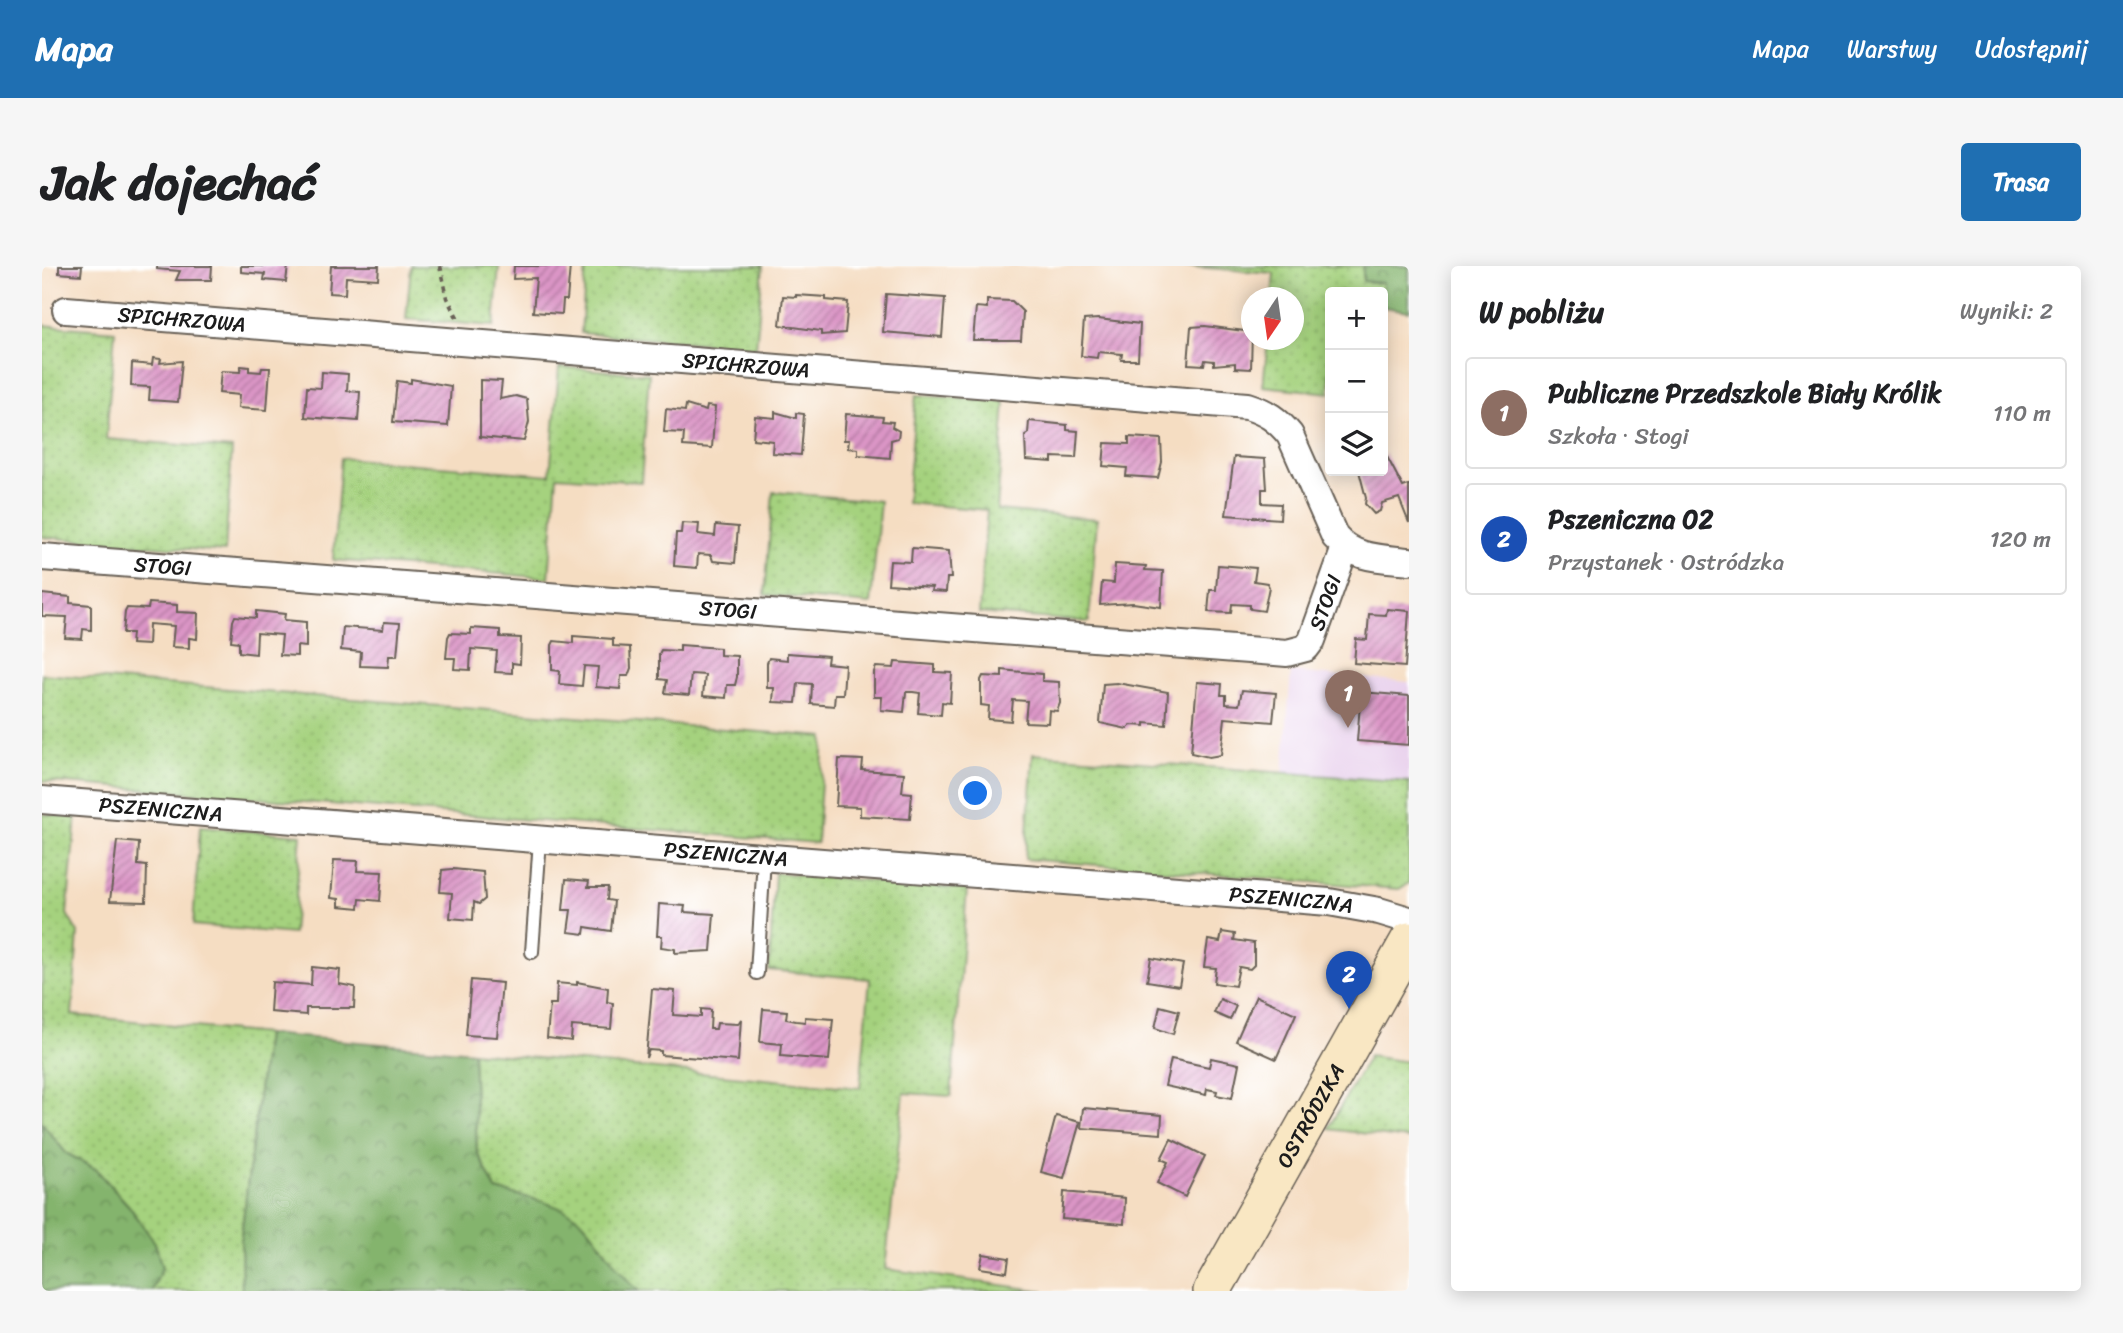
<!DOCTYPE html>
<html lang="pl">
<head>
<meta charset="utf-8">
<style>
  :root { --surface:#fff; --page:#f6f6f6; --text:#202124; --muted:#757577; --line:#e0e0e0; --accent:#1f6fb2 }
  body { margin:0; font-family:Sriracha,sans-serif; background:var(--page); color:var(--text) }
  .controls { position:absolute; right:21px; top:21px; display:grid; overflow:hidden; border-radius:7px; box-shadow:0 4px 18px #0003 }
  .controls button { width:63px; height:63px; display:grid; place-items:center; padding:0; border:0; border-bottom:2px solid var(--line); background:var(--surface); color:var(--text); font:35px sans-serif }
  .compass { position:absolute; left:1199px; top:21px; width:63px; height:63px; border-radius:50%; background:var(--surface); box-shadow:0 4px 18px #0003; rotate:193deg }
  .you { position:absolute; left:934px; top:528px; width:24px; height:24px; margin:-18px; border:5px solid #fff; border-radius:50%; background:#1a73e8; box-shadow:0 0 0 10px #1a73e833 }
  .badge { display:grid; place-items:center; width:46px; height:46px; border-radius:50%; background:var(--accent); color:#fff; font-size:23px; font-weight:700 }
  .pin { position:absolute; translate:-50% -58px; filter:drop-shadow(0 2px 4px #0008) }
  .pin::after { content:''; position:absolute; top:37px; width:24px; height:21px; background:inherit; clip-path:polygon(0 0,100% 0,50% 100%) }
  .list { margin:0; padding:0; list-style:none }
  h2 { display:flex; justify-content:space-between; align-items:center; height:91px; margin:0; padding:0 28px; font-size:30px }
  h2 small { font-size:23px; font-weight:400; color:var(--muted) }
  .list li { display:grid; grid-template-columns:46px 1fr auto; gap:21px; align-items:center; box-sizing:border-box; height:112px; margin:0 14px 14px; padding:0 14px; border:2px solid var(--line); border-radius:7px }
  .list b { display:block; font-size:26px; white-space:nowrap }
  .list p { margin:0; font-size:23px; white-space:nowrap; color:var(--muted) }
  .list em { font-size:23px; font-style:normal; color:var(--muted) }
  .icon { flex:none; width:38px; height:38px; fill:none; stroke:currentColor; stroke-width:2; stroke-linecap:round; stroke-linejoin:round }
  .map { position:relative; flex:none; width:1367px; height:1025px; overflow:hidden; border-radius:7px }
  header { display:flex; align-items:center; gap:42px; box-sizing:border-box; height:98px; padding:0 35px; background:var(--accent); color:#fff }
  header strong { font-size:33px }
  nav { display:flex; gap:38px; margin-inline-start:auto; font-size:24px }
  .intro { display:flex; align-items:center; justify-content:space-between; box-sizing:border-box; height:168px; padding:0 42px }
  h1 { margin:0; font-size:49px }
  .button { padding:18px 32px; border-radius:7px; background:var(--accent); color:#fff; font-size:24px; font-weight:700 }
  main { display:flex; gap:42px; padding:0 42px }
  aside { flex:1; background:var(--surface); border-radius:7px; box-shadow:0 4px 18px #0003 }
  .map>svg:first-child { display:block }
  .built { fill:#e9d2ed }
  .green { fill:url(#green-dots); stroke:#60774d; stroke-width:2 }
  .forest { fill:url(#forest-crowns); stroke:#506844; stroke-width:2 }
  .building { fill:url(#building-hatch) }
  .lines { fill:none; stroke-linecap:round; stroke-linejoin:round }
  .lane-casing { stroke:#686056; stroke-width:16 }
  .street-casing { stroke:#686056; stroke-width:30 }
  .secondary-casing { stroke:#686056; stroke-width:40 }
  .path { stroke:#686056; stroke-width:4.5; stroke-dasharray:5 5; stroke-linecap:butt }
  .lane { stroke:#fff; stroke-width:12 }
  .street { stroke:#fff; stroke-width:26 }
  .secondary { stroke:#f9e7c3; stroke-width:37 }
  .labels { text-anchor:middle; stroke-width:7; stroke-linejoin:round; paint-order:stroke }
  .street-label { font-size:21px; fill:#1c1c1c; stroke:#fff }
</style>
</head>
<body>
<header>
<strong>Mapa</strong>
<nav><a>Mapa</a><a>Warstwy</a><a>Udostępnij</a></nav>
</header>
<div class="intro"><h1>Jak dojechać</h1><a class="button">Trasa</a></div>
<main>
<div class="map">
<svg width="1367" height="1025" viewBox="0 0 1367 1025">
  <defs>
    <pattern id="green-dots" width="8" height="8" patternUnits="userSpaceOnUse" patternTransform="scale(1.75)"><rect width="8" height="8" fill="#a5d27e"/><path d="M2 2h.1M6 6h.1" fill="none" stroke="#8db46c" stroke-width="1.8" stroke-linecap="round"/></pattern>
    <pattern id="forest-crowns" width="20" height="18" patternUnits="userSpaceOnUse" patternTransform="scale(1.75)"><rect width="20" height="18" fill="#84b46d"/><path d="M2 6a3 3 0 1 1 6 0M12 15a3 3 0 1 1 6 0" fill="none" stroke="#6b9259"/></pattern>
    <pattern id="building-hatch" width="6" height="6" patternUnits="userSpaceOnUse" patternTransform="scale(1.75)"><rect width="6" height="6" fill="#db95c6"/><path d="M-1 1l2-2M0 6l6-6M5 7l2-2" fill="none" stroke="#b179a0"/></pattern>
  </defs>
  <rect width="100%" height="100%" fill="#fff"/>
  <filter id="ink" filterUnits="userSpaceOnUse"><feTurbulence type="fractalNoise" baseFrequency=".0143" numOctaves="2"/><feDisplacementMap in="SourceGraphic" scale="14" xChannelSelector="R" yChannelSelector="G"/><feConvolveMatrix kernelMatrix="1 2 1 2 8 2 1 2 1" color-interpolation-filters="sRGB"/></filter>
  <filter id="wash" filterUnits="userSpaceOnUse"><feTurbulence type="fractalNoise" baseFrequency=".00686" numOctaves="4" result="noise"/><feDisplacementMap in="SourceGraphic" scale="28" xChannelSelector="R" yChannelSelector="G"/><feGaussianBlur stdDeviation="1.57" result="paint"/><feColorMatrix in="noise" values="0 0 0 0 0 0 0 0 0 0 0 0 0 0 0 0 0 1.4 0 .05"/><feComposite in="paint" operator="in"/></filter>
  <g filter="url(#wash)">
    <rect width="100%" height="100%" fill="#f5ddc2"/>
    <path class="built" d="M1249,406l118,10v100l-126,-9z"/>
    <g class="green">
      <path d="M369,0h88l-5,60 -88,-7z"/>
      <path d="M544,0h177l-7,82 -175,-15z"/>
      <path d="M1138,0h183v15l20,2 -1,9h-52v101l-67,-7 5,-46h26v-42l-22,-1 2,-24z"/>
      <path d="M0,59l73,6 -9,108 126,10 -7,103 -183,-15z"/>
      <path d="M517,101l90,7 -8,108 -84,-6 -8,102 -216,-18 8,-102 209,17z"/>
      <path d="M874,129l89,7 -8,108 100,9 -8,103 -110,-9 8,-103 -80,-7z"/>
      <path d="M731,226l107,9 -9,103 -106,-9z"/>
      <path d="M0,408l782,63 -7,106 -775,-62z"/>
      <path d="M991,488l376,28v101l-10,6 -374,-30z"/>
      <path d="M0,548l34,3 -9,97 11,19 -6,82 194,19 -25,202 1,55h-90l10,-23 -7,-25 -26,-37 -33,-37 -30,-16 -24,-30z"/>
      <path d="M158,561l101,8 -8,99 -100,-9z"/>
      <path d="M733,607l192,16 -16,207 -47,-3 -19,176 160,22h-406l-102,-91 -41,-10 -19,-38 -4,-100 387,36 10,-109 -101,-9z"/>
      <path d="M1327,790l40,6v77l-81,-10z"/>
    </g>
    <g class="forest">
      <path d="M1321,0h46v45l-26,-4v-24l-20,-2z"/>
      <path d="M224,768l207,18 4,100 19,38c24,6 69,14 87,32 21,22 33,50 56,69h-397l-1,-55z"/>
      <path d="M0,857l24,30 29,16 34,37 26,37 7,25 -10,23h-110z"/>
    </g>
    <g id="blocks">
      <g class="building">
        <path d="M17,0h23l-1,9 -22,-2z"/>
        <path d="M115,0h55l-1,14h-35l4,-9 -23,-2z"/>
        <path d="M199,0h47l-2,16 -22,-2 1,-6 -24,-2z"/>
        <path d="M289,0h48l-1,13 -32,-2 -1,17 -16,-1z"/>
        <path d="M472,0h56l-3,34h-4l-1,14 -29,-2 3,-34 -23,1z"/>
        <path d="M844,28l59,4 -3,39 -59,-5z"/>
        <path d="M754,29l30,2v3l22,2 -3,31 -24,2v-4l-41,-6 3,-29 13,1z"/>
        <path d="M945,34l25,1 11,11 -2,28h-48l3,-33 11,1z"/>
        <path d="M1056,53l42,5 -2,36h-17l1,-6 -24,-2 -1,6 -16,-2 3,-36z"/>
        <path d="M1163,60l47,6 -1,37 -16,-1v-5l-21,2v-4l-9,-1 -1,5 -16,-1 3,-37z"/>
        <path d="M111,92l8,1 -1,4 22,-2 -4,41 -29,-2 1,-13 -19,-1 1,-23 20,2z"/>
        <path d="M199,100l8,1v4l12,1 1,-4h8l-3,42 -29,-2 1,-13 -20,-2 2,-22 19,1z"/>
        <path d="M280,106l26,2 -1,17 13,1 -2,29 -53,-4 2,-30 14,1z"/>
        <path d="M369,113l40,7 -3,40 -55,-4 4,-41 14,2z"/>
        <path d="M438,114l22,1 -2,18 16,-3 11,3 2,23 -5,19 -44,-4z"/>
        <path d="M644,139l20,6 1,-5 8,1 -3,41 -29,-2 1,-13 -20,-1 2,-23 19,2z"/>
        <path d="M733,146l21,6v-5l8,1 -3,41 -29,-2 1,-12 -20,-2 2,-23 20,2z"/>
        <path d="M804,148l37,3 -1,4 11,1 -1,5 7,4 -1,7 -7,2 -1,18 -32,-3v-6l-10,-1 1,-8h-5z"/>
        <path d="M987,155l38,4v5l11,1 -2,27 -24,-1v5l-26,-2 -1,-24 3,-2z"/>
        <path d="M1087,171l32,2 1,23 -4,16 -32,-2 1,-8 -24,-2 2,-23 24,1z"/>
        <path d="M1343,187l18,34 6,-2v38l-10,-25 -17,5 -2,8 -6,3 -9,-10 1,-6 -7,-27h24z"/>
        <path d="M1192,191l31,2 2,30h-5v14l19,1 -1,15 -54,-4z"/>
        <path d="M640,257l17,1 -1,10 17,2 1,-11 22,2 -3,36 -22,-2 -2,-6 -13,-1 -1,14 -23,-2 2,-33h5z"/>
        <path d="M870,282l37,3 2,27h-4l-1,14 -15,-1 1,-4 -44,-3 2,-23 21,1z"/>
        <path d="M1073,298l31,2 -1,4 18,1 -2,36 -28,-4 -33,2 2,-23 12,1z"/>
        <path d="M1176,299l38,3 -2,13 13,2 2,4 -5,24 -14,-2v-4l-18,-1 -1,9 -23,-1 2,-22h6z"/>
        <path d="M0,328l28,3v6l21,2v25l-8,-1 -1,10 -17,-1 2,-21 -25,-1z"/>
        <path d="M107,337l28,2v7l21,1 -1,26 -8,-1v10l-17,-1 2,-21 -25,-2 -1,21 -17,-1 1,-11h-9l2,-21 2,-4 21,1z"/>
        <path d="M1345,343l22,2 -4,56 -51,-4 2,-24 11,1 2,-26 17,1z"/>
        <path d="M214,345l29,3 -1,6 22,2v25l-9,-1v10l-17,-1 2,-20 -25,-2 -1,21 -17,-2v-10l-8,-1 2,-20 2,-5 21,2z"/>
        <path d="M342,356l16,1 -3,33h-8l-1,11 -28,-1 1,-14 -20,-2 2,-23 40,3z"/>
        <path d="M429,362l29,2v7l21,1 -1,26 -8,-1v10l-17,-1 2,-21 -26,-2 -1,21 -16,-1 1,-11h-9l2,-21 2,-4 21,1z"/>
        <path d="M531,370l40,3v7l17,1 1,21 -3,8h-7l-1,13 -24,-2 2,-20 -14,-1 -2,20 -23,-2 1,-13 -8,-1v-25l2,-4 19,2z"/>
        <path d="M638,379l40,3v7l17,1v21l-2,8h-8l-1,13 -23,-2 2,-21 -14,-1 -2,21 -24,-2 2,-13 -8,-1v-25l2,-4 19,1z"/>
        <path d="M745,387l41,3 -1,7 18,2 -2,29h-8l-1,12 -23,-2 1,-20 -14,-1 -2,20 -23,-1 1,-14h-7v-25l2,-5 18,2z"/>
        <path d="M853,396l40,3v7l17,1 -2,30 -8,-1 -1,13 -23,-2 2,-20 -7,-1h-7l-2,20 -23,-2 1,-13h-8v-25l2,-5 18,1z"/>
        <path d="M960,404l40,4v7l17,1 1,21 -3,8 -8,-1 -1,13 -23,-1 2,-21 -14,-1 -2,21 -23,-2 1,-13 -8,-1v-25l2,-4 19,1z"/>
        <path d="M1155,416l25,2 -1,11h5v9l13,1 3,-15 34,3 -3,29 -48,-4 -4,37 -12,2 -18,-4z"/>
        <path d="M1075,417l51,9 -2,33 -21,-2v3l-14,-1 -4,4 -27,-6 3,-39z"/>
        <path d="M1319,426l48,4v49l-52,-4z"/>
        <path d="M797,493l24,1 -1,10 42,3 -2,19 10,1 -2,26 -50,-3v-9l-24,-1z"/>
        <path d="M75,575l22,2 -1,22 9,1 -1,36 -36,-1z"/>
        <path d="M292,594l24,1 -1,10 25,1 -2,29 -20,-2 -1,9 -20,-2v-7l-8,-1z"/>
        <path d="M411,603l30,3 2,27 -6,5 -5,-2 -1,18 -23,-2 2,-25 -12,-1 2,-22z"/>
        <path d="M524,613l23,2 -1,6h20l-1,13 7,1 -3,30 -26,-4 -1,7 -16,-2 3,-22h-8z"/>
        <path d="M617,638l26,2 -1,6 30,2 -3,37 -36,2v-4l-14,-2 1,-11h-5z"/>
        <path d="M1180,666l13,2 -1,6 20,3v22l-4,4 -11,-2 -4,19 -21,-3 2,-15 -12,-1 4,-27 12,2z"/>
        <path d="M1109,692l32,6 -4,22 -32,-5z"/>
        <path d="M270,701l28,3 -1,14 16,3 -1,21h-48v7l-36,-3 2,-30 39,3z"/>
        <path d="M429,714l31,3 -5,54 -31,-2z"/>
        <path d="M535,716l31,6 -1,14 6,1 -2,26 -39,-3 -1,15 -24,-3 3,-34h6l1,-21 20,2z"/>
        <path d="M610,723l23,2 -2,24 28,2v-8l10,1 -1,19h6l1,-6 21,1 3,-5 -3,42 -77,-6v-4l-12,-1 -3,8z"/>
        <path d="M1214,730l40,18 -20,45 -40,-18z"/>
        <path d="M1178,733l16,7 -6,14 -16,-7z"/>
        <path d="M1118,740l19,5 -6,23 -18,-6z"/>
        <path d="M721,743l24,2 -1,8 10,2 9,1v-5l28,2 -4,41 -48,-4 1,-12 -22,-2z"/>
        <path d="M1169,792l28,6 -7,34 -16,-3 1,-4 -10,-2 -1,6 -41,-9 6,-27 38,8z"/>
        <path d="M1041,842l79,7 -1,19 -80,-6z"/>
        <path d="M1014,850l24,6 -16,56 -23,-6z"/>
        <path d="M1129,873l34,17 -20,41 -28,-14 11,-21 -7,-3z"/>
        <path d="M1022,926l61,6 -1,26 -62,-5z"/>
        <path d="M941,988l26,4 -2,14 -27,-4z"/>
      </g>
    </g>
  </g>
  <g filter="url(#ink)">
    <use href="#blocks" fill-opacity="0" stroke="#686056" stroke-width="2"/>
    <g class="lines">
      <g class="lane-casing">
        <g id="lane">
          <path d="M490,686l8,-112"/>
          <path d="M715,707l7,-115"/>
        </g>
      </g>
      <g class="street-casing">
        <g id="street">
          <path id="s1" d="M24,44l1181,96c19,6 30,13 43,29l45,102c19,22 46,21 74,24"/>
          <path id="s2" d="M0,291l1245,96 19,-5 6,-8 33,-92"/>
          <path id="s3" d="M0,534l1287,102 50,9 30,9"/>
        </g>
      </g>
      <g class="secondary-casing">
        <g id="secondary">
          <path id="s4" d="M1170,1025l197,-350"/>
        </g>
      </g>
      <path class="path" d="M398,0l7,32 11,21"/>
      <use href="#lane" class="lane"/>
      <use href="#street" class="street"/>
      <use href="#secondary" class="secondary"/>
    </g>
  </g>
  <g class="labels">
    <g class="street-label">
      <text dy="7" stroke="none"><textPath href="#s1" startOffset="116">SPICHRZOWA</textPath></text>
      <text dy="7" stroke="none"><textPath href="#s1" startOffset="682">SPICHRZOWA</textPath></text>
      <text dy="7" stroke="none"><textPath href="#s2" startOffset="121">STOGI</textPath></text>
      <text dy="7" stroke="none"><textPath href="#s2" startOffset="1318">STOGI</textPath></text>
      <text dy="7" stroke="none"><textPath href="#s2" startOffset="688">STOGI</textPath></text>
      <text dy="7" stroke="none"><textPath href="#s3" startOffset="119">PSZENICZNA</textPath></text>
      <text dy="7" stroke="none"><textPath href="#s3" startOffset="686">PSZENICZNA</textPath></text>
      <text dy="7" stroke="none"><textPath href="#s3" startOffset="1253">PSZENICZNA</textPath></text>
      <text dy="7" stroke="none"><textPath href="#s4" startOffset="201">OSTRÓDZKA</textPath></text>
    </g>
  </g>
</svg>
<div class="controls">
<button>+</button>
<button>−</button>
<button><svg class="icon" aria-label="layers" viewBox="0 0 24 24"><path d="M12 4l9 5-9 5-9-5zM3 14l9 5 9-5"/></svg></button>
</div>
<svg class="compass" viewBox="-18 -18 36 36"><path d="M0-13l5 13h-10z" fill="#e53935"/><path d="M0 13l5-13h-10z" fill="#757577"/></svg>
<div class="you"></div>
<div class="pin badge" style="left:1306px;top:462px;background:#8d6e63">1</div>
<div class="pin badge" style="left:1307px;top:743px;background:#1a4fb4">2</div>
</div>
<aside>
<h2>W pobliżu<small>Wyniki: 2</small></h2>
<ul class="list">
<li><span class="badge" style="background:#8d6e63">1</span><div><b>Publiczne Przedszkole Biały Królik</b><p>Szkoła · Stogi</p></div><em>110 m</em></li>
<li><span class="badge" style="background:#1a4fb4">2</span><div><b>Pszeniczna 02</b><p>Przystanek · Ostródzka</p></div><em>120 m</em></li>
</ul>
</aside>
</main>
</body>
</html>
